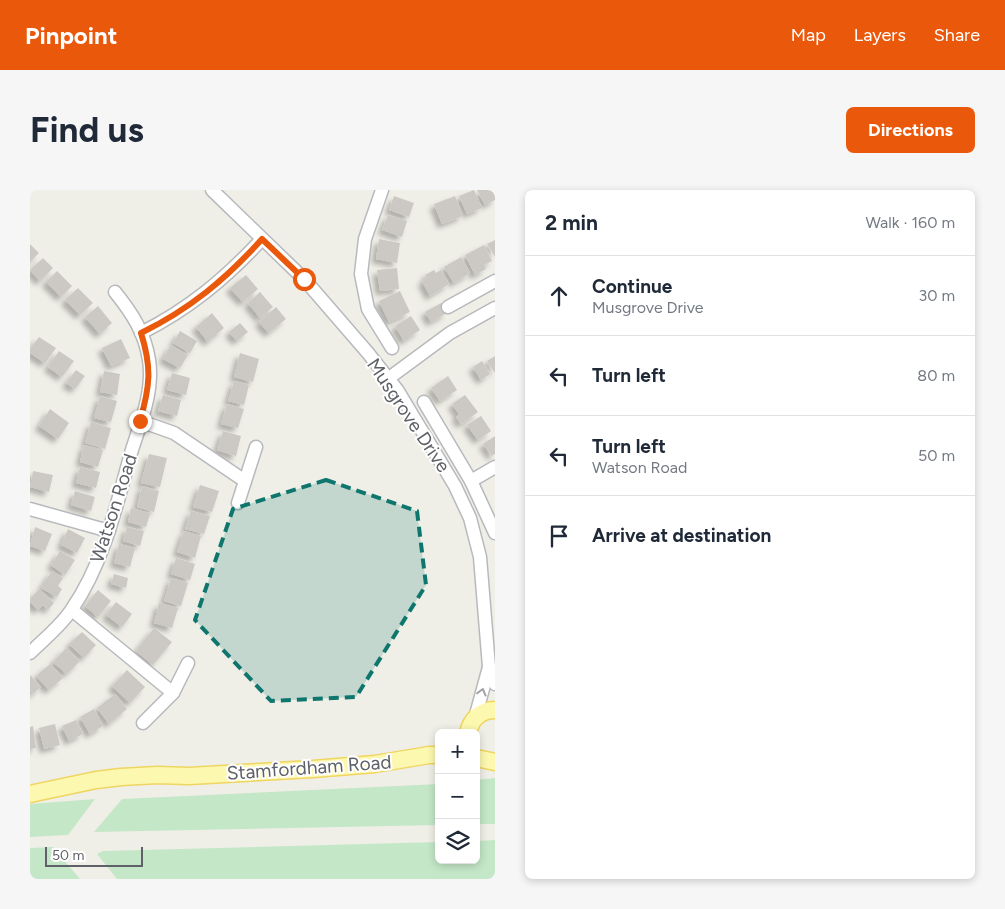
<!DOCTYPE html>
<html lang="en">
<head>
<meta charset="utf-8">
<style>
  :root { --surface:#fff; --page:#f6f6f7; --text:#1f2937; --muted:#747a83; --line:#e0e1e3; --accent:#ea580c }
  body { margin:0; font-family:Figtree,sans-serif; background:var(--page); color:var(--text) }
  .controls { position:absolute; right:15px; bottom:15px; display:grid; overflow:hidden; border-radius:8px; box-shadow:0 2px 8px #0003 }
  .controls button { width:45px; height:45px; display:grid; place-items:center; padding:0; border:0; border-bottom:1px solid var(--line); background:var(--surface); color:var(--text); font:25px sans-serif }
  .scale { position:absolute; left:15px; bottom:12px; width:98px; box-sizing:border-box; padding-left:5px; border:2px solid #5e6167; border-top:0; font-size:14px; line-height:18px; white-space:nowrap; color:#5e6167; -webkit-text-stroke:4px #fff; paint-order:stroke }
  .stop { position:absolute; width:15px; height:15px; margin:-11px; border:4px solid #ea580c; border-radius:50%; background:#fff }
  .stop.end { background:#ea580c; border-color:#fff; box-shadow:0 1px 5px #0008 }
  .list { margin:0; padding:0; list-style:none }
  h2 { display:flex; justify-content:space-between; align-items:center; height:65px; margin:0; padding:0 20px; font-size:21px }
  h2 small { font-size:16px; font-weight:400; color:var(--muted) }
  .list li { display:grid; grid-template-columns:32px 1fr auto; gap:15px; align-items:center; box-sizing:border-box; height:80px; padding:0 20px; border-top:1px solid var(--line) }
  .list b { display:block; font-size:19px; white-space:nowrap }
  .list p { margin:0; font-size:16px; white-space:nowrap; color:var(--muted) }
  .list em { font-size:16px; font-style:normal; color:var(--muted) }
  .icon { flex:none; width:28px; height:28px; fill:none; stroke:currentColor; stroke-width:2; stroke-linecap:round; stroke-linejoin:round }
  .map { position:relative; flex:none; width:465px; height:689px; overflow:hidden; border-radius:8px }
  header { display:flex; align-items:center; gap:30px; box-sizing:border-box; height:70px; padding:0 25px; background:var(--accent); color:#fff }
  header strong { font-size:24px }
  nav { display:flex; gap:28px; margin-inline-start:auto; font-size:18px }
  .intro { display:flex; align-items:center; justify-content:space-between; box-sizing:border-box; height:120px; padding:0 30px }
  h1 { margin:0; font-size:35px }
  .button { padding:12px 22px; border-radius:8px; background:var(--accent); color:#fff; font-size:18px; font-weight:700 }
  main { display:flex; gap:30px; padding:0 30px }
  aside { flex:1; background:var(--surface); border-radius:8px; box-shadow:0 2px 8px #0003 }
  .map>svg:first-child { display:block }
  .green { fill:#c4e7c8 }
  .building { fill:#ccc9c4; filter:url(#shadow) }
  .lines { fill:none; stroke-linecap:round; stroke-linejoin:round }
  .minor-casing { stroke:#b7b9bd; stroke-width:15 }
  .major-casing { stroke:#efd561; stroke-width:19 }
  .minor { stroke:#fff; stroke-width:12 }
  .major { stroke:#fdf8af; stroke-width:16 }
  .oneway { stroke:#9ea0a4 }
  .route { stroke:#ea580c; stroke-width:6 }
  .marked { fill:#0f766e; fill-opacity:0.2; stroke:#0f766e; stroke-width:4; stroke-dasharray:10 6; stroke-linejoin:round }
  .labels { text-anchor:middle; stroke-width:4; stroke-linejoin:round; paint-order:stroke }
  .street-label { font-size:19px; fill:#5e6167; stroke:#fff }
</style>
</head>
<body>
<header>
<strong>Pinpoint</strong>
<nav><a>Map</a><a>Layers</a><a>Share</a></nav>
</header>
<div class="intro"><h1>Find us</h1><a class="button">Directions</a></div>
<main>
<div class="map">
<svg width="465" height="689" viewBox="0 0 465 689">
  <defs>
    <filter id="shadow"><feDropShadow dx="-4.5" dy="4.5" stdDeviation="2.5" flood-color="#0004"/></filter>
  </defs>
  <rect width="100%" height="100%" fill="#f0efe7"/>
  <g class="green">
    <path d="M465,588v46h-19v-44z"/>
    <path d="M409,594v41l-345,7 28,-33z"/>
    <path d="M65,609l-27,36 -38,2v-33z"/>
    <path d="M465,650v39h-378l-20,-25 6,-3 336,-9v18h37v-19z"/>
    <path d="M23,657l27,32h-50v-31z"/>
  </g>
  <g class="building">
    <path d="M444,0l8,18 -15,6 -8,-18z"/>
    <path d="M447,0h18v10l-10,5z"/>
    <path d="M364,6l20,7 -5,14 -20,-7z"/>
    <path d="M425,6l8,20 -21,8 -8,-20z"/>
    <path d="M358,25l19,6 -5,16 -20,-7z"/>
    <path d="M349,49l21,4 -3,20 -21,-4z"/>
    <path d="M465,50v17l-8,-13z"/>
    <path d="M0,54l9,9 -9,9z"/>
    <path d="M454,55l8,16 -8,4 2,4 -11,6 -10,-20z"/>
    <path d="M431,67l9,16 -16,10 -10,-16z"/>
    <path d="M13,68l10,10 -13,13 -10,-11z"/>
    <path d="M367,78l2,21 -19,2 -3,-21z"/>
    <path d="M404,80l2,3 5,-3 8,14 -19,12 -8,-15 5,-3 -2,-3z"/>
    <path d="M27,81l15,15 -11,11 -15,-15z"/>
    <path d="M216,85l12,14 -15,13 -13,-14z"/>
    <path d="M48,98l15,15 -13,12 -15,-15z"/>
    <path d="M370,101l10,21 -21,10 -10,-21z"/>
    <path d="M230,102l13,15 -13,11 -12,-15z"/>
    <path d="M411,113l6,10 -16,9 -6,-10z"/>
    <path d="M68,116l14,17 -12,11 -15,-17z"/>
    <path d="M246,117l10,12 -17,14 -10,-11z"/>
    <path d="M182,123l12,15 -16,14 -12,-15z"/>
    <path d="M381,126l9,14 -16,11 -9,-15z"/>
    <path d="M210,133l8,9 -11,9 -8,-9z"/>
    <path d="M150,141l17,10 -7,12 -17,-10z"/>
    <path d="M9,147l17,11 -11,15 -15,-10v-4z"/>
    <path d="M91,149l9,19 -19,8 -9,-18z"/>
    <path d="M141,155l17,10 -8,13 -17,-9z"/>
    <path d="M29,161l15,10 -12,16 -14,-10z"/>
    <path d="M210,163l19,6 -6,23 -19,-5z"/>
    <path d="M465,166v17l-8,-12z"/>
    <path d="M452,171l8,13 -9,6 -8,-13z"/>
    <path d="M46,180l9,6 -10,13 -9,-6z"/>
    <path d="M74,181l16,3 -3,21 -17,-3z"/>
    <path d="M142,183l18,5 -4,17 -19,-5z"/>
    <path d="M418,186l9,14 -17,11 -9,-13z"/>
    <path d="M204,191l15,4 -5,20 -16,-4z"/>
    <path d="M133,205l18,5 -4,16 -19,-5z"/>
    <path d="M435,205l13,17 -17,12 -5,-7 3,-3 -7,-10z"/>
    <path d="M70,206l17,5 -6,21 -17,-4z"/>
    <path d="M197,214l17,5 -6,19 -17,-4z"/>
    <path d="M20,219l19,14 -11,16 -19,-13z"/>
    <path d="M451,226l10,15 -13,9 -11,-15z"/>
    <path d="M61,232l20,6 -6,21 -20,-6z"/>
    <path d="M193,241l18,5 -5,20 -19,-6z"/>
    <path d="M465,246v18l-3,2 -9,-12z"/>
    <path d="M54,255l19,5 -5,17 -18,-5z"/>
    <path d="M119,264l18,4 -7,29 -19,-4z"/>
    <path d="M50,277l20,5 -4,16 -20,-5z"/>
    <path d="M3,281l20,4 -4,17 -19,-5z"/>
    <path d="M170,295l19,6 -7,21 -19,-5z"/>
    <path d="M112,296l17,5 -5,21 -17,-5z"/>
    <path d="M45,301l20,6 -4,14 -20,-6z"/>
    <path d="M101,318l19,5 -4,14 -18,-5z"/>
    <path d="M161,321l19,5 -6,18 -19,-5z"/>
    <path d="M5,337l17,7 -7,17 -15,-5z"/>
    <path d="M97,337l17,4 -4,15 -17,-5z"/>
    <path d="M38,339l17,9 -8,15 -16,-8z"/>
    <path d="M154,341l17,5 -6,22 -18,-6z"/>
    <path d="M89,354l16,4 -5,19 -16,-4z"/>
    <path d="M30,361l15,9 -10,15 -14,-10z"/>
    <path d="M146,368l19,6 -5,16 -19,-6z"/>
    <path d="M22,381l11,7 -5,8 4,3 -5,8 -16,-9z"/>
    <path d="M84,384l14,4 -2,10 -15,-4z"/>
    <path d="M141,388l17,5 -7,23 -17,-5z"/>
    <path d="M9,399l15,14 -6,7 -5,-5 -5,5 -8,-8v-3z"/>
    <path d="M68,400l13,11 -13,16 -13,-11z"/>
    <path d="M86,412l16,12 -10,13 -16,-12z"/>
    <path d="M129,413l19,5 -6,20 -18,-5z"/>
    <path d="M124,438l18,14 -19,23 -17,-14z"/>
    <path d="M52,442l14,13 -12,13 -15,-14z"/>
    <path d="M36,458l14,13 -13,13 -14,-12z"/>
    <path d="M20,474l13,14 -14,12 -13,-14z"/>
    <path d="M97,480l18,17 -15,16 -18,-17z"/>
    <path d="M0,485l11,12 -11,9z"/>
    <path d="M85,504l12,15 -18,15 -12,-16z"/>
    <path d="M64,519l9,17 -13,8 -10,-17z"/>
    <path d="M46,530l7,14 -14,7 -7,-15z"/>
    <path d="M25,534l5,21 -16,4 -5,-21z"/>
    <path d="M3,536l3,22 -6,1v-22z"/>
  </g>
  <g class="lines">
    <g class="minor-casing">
      <g id="minor">
        <path d="M182,0l92,89 64,74 30,38 57,95 15,32 10,39 9,110 6,17"/>
        <path d="M352,0l-17,49 -4,35 7,35 24,39"/>
        <path d="M418,117l47,-26"/>
        <path d="M111,143c48,-24 85,-55 121,-94"/>
        <path d="M359,188l61,-45 45,-25"/>
        <path d="M394,212l47,79 24,52"/>
        <path d="M110,231l34,12 71,48"/>
        <path d="M441,291l24,-14"/>
        <path d="M208,313l18,-56"/>
        <path d="M0,319l79,22"/>
        <path d="M42,420l101,83"/>
        <path d="M0,463c14,-14 31,-27 42,-44 32,-47 44,-102 59,-156 9,-29 23,-62 18,-93 -4,-27 -17,-47 -34,-68"/>
        <path d="M445,528l14,-51"/>
        <path d="M113,533l30,-30 15,-30"/>
      </g>
    </g>
    <g class="major-casing">
      <g id="major">
        <path d="M438,543c3,-14 13,-23 27,-23"/>
        <path d="M446,568l19,4"/>
        <path d="M0,604l66,-14 25,-3 36,-2 32,1 124,-7 62,-5 54,-9h10"/>
      </g>
    </g>
    <use href="#minor" class="minor"/>
    <use href="#major" class="major"/>
  </g>
  <defs><path id="oneway-chevron" d="M-2-3.5L2.5 0L-2 3.5" fill="none" stroke-width="1.6" stroke-linecap="round" stroke-linejoin="round" transform="scale(1.25)"/></defs>
  <use class="oneway" href="#oneway-chevron" transform="translate(452 502) rotate(-75)"/>
  <g class="lines">
    <path class="route" d="M110,231c10,-35 12,-53 1,-88 49,-24 85,-54 121,-94l42,40"/>
  </g>
  <path class="marked" d="M296,290l91,31 9,74 -70,112 -85,4 -76,-81 38,-111z"/>
  <g class="labels">
    <g class="street-label">
      <text transform="translate(379 225) rotate(56)" y="7">Musgrove Drive</text>
      <text transform="translate(83 318) rotate(-72)" y="7">Watson Road</text>
      <text transform="translate(279 577) rotate(-4)" y="7">Stamfordham Road</text>
    </g>
  </g>
</svg>
<div class="controls">
<button>+</button>
<button>−</button>
<button><svg class="icon" aria-label="layers" viewBox="0 0 24 24"><path d="M12 4l9 5-9 5-9-5zM3 14l9 5 9-5"/></svg></button>
</div>
<div class="scale">50 m</div>
<div class="stop" style="left:274px;top:89px"></div>
<div class="stop end" style="left:110px;top:231px"></div>
</div>
<aside>
<h2>2 min<small>Walk · 160 m</small></h2>
<ul class="list">
<li><svg class="icon" aria-label="ahead" viewBox="0 0 24 24"><path d="M12 20V5M6 11l6-6 6 6"/></svg><div><b>Continue</b><p>Musgrove Drive</p></div><em>30 m</em></li>
<li><svg class="icon" aria-label="left" viewBox="0 0 24 24"><path d="M17 20v-9H6M10 6l-5 5 5 5"/></svg><div><b>Turn left</b></div><em>80 m</em></li>
<li><svg class="icon" aria-label="left" viewBox="0 0 24 24"><path d="M17 20v-9H6M10 6l-5 5 5 5"/></svg><div><b>Turn left</b><p>Watson Road</p></div><em>50 m</em></li>
<li><svg class="icon" aria-label="arrive" viewBox="0 0 24 24"><path d="M6 21V4h12l-3 4 3 4H6"/></svg><div><b>Arrive at destination</b></div></li>
</ul>
</aside>
</main>
</body>
</html>
